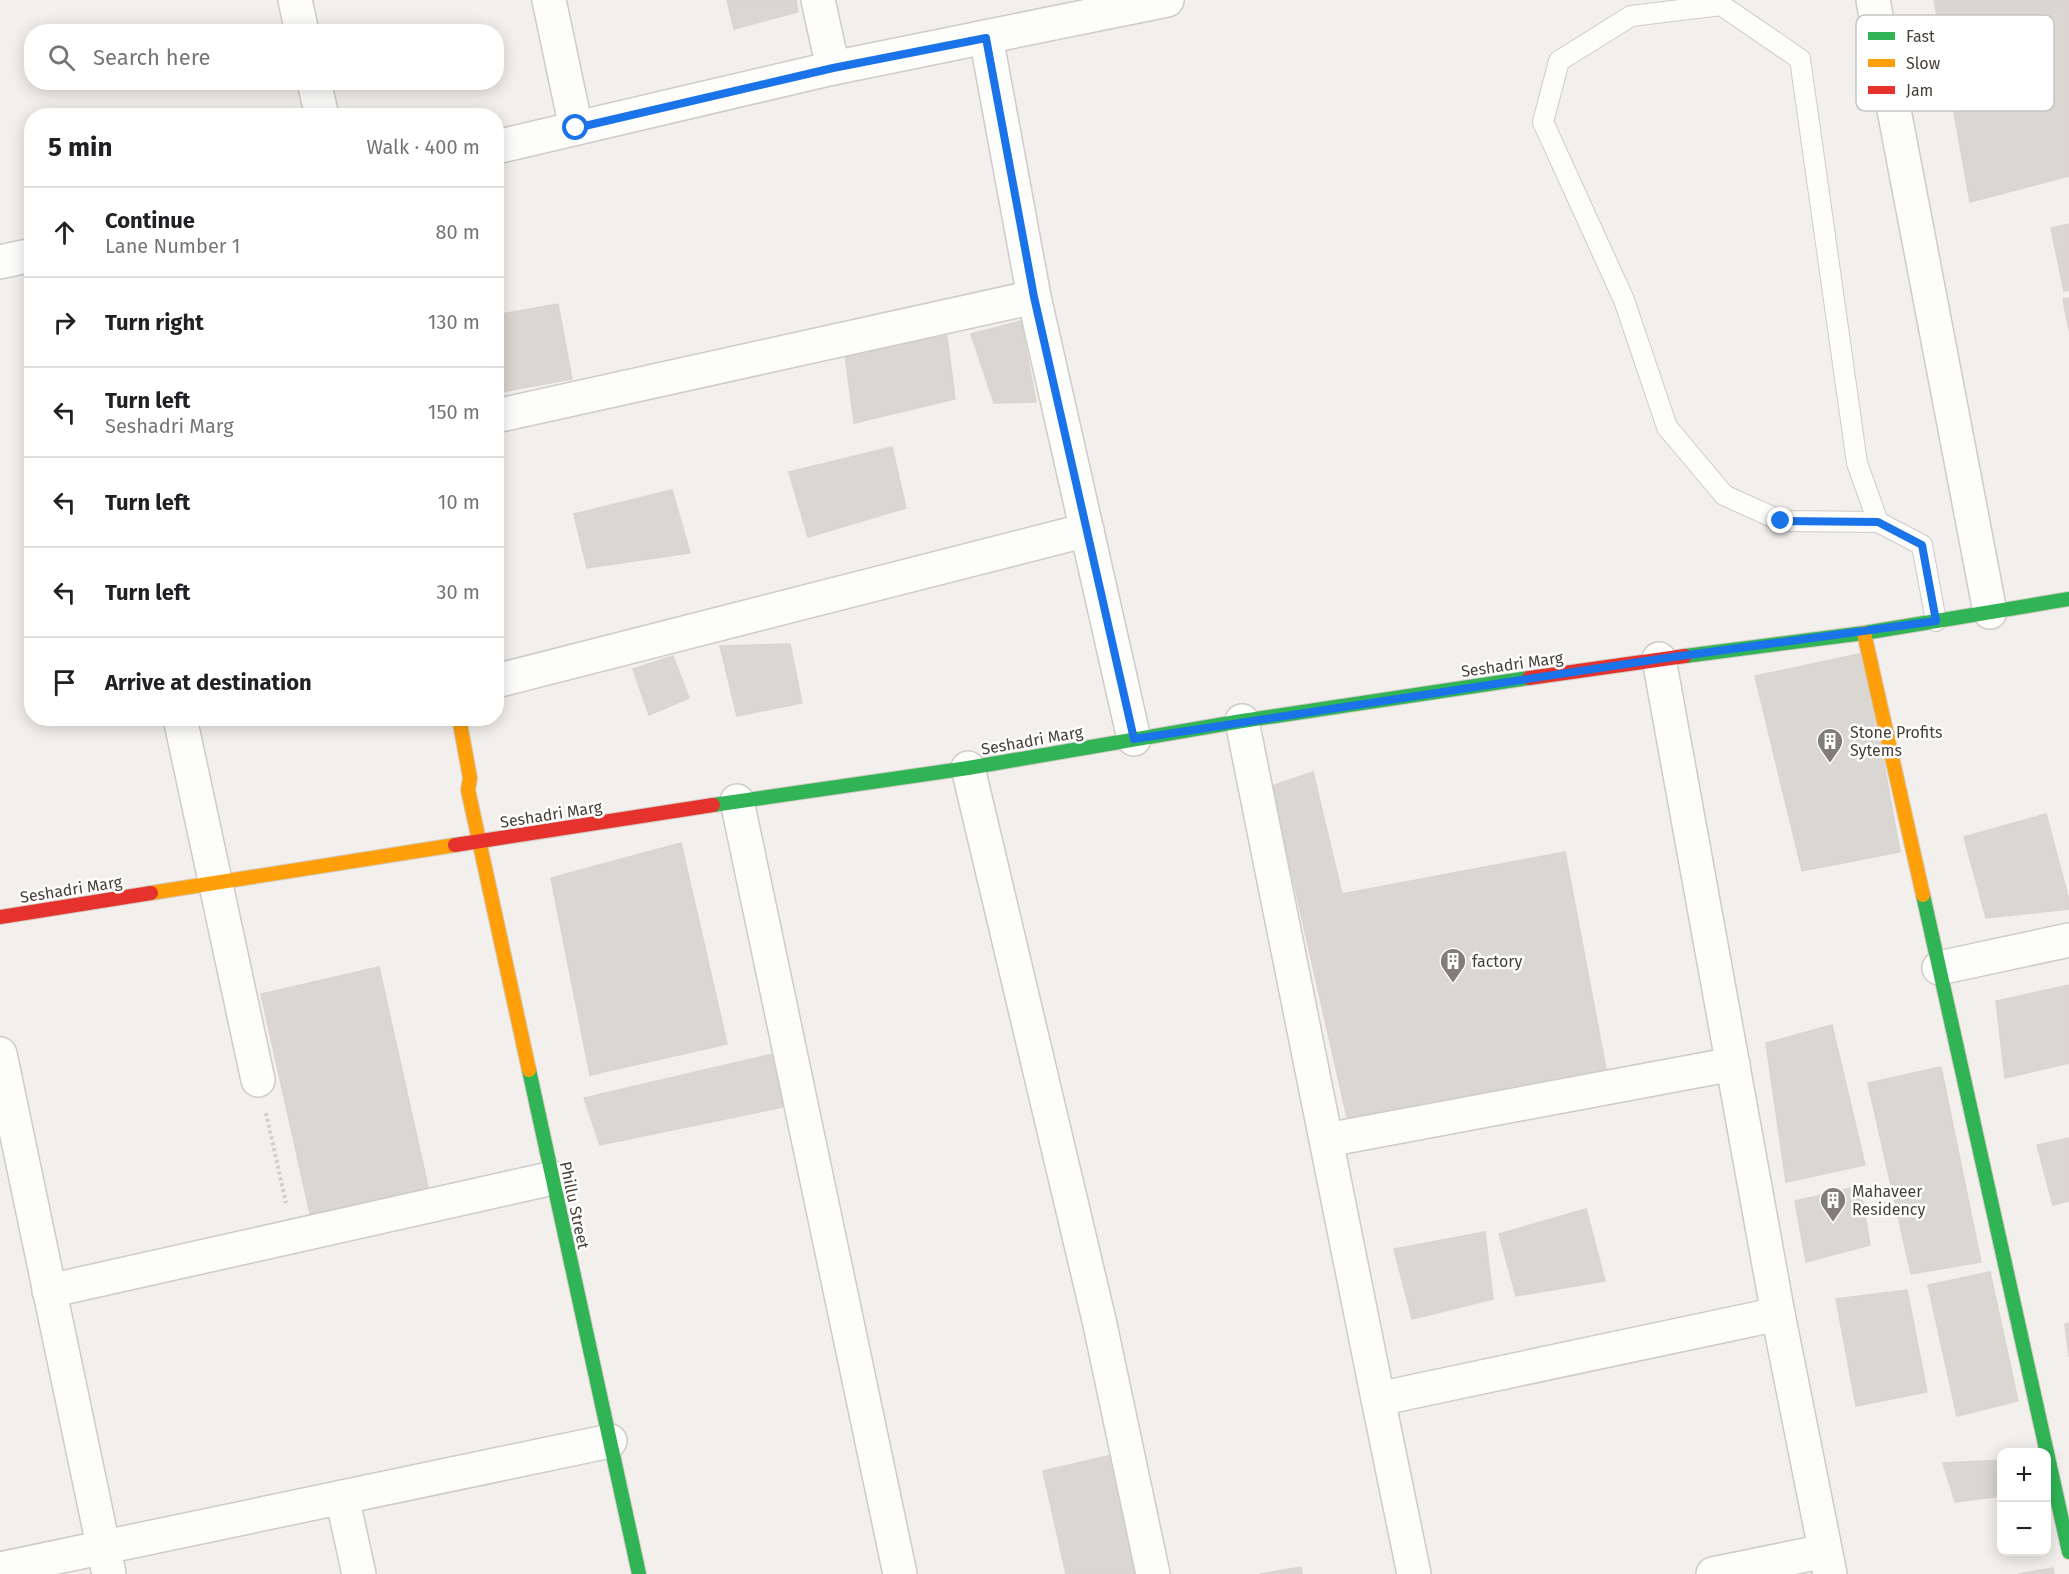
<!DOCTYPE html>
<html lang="en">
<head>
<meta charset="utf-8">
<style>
  :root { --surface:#fff; --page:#f6f6f6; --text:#202124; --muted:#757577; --line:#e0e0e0 }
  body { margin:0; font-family:"Fira Sans",sans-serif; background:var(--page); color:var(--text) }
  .controls { position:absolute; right:18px; bottom:18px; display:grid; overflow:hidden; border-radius:12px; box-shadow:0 3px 15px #0003 }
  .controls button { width:54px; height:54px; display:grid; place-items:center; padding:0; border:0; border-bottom:2px solid var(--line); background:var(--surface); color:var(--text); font:30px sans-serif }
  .stop { position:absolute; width:18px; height:18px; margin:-14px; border:4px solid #1a73e8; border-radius:50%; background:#fff }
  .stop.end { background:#1a73e8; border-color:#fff; box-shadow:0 2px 6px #0008 }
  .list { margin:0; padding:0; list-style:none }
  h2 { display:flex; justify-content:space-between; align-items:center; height:78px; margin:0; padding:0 24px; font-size:26px }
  h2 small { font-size:20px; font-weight:400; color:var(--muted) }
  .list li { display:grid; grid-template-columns:39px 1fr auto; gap:18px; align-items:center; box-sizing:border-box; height:90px; padding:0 24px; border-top:2px solid var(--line) }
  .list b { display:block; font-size:22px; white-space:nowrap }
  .list p { margin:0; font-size:20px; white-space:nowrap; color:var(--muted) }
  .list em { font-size:20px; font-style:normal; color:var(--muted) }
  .icon { flex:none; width:33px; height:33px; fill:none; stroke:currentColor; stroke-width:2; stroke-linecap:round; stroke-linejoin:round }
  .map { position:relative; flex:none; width:2069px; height:1574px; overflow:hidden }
  .search { position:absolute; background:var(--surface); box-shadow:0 3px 15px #0003; left:24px; top:24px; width:480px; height:66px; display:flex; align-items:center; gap:15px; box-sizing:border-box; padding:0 21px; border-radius:24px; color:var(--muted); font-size:22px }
  .panel { position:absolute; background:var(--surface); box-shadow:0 3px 15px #0003; left:24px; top:108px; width:480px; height:618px; border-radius:24px }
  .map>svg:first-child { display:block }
  .building { fill:#dad6d2; stroke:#dbd5d1; stroke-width:1.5 }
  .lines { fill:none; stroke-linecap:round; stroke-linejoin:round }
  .lane-casing { stroke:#cfcbc7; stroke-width:22 }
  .street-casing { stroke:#cfcbc7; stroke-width:36 }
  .fast-casing { stroke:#d3ccc4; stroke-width:16 }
  .slow-casing { stroke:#d3ccc4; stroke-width:16 }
  .jam-casing { stroke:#d3ccc4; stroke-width:16 }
  .path { stroke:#d2ceca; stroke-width:4; stroke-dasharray:3 3; stroke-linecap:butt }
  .lane { stroke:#fdfdfc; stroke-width:20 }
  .street { stroke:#fdfdfc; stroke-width:33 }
  .fast { stroke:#30b455; stroke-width:14 }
  .slow { stroke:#ff9f0a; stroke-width:14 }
  .jam { stroke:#e5322d; stroke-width:14 }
  .route { stroke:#1a73e8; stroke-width:8 }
  .labels { text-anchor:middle; stroke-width:5; stroke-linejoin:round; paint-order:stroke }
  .street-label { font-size:16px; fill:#493e36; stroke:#fff }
  .poi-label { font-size:16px; fill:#493e36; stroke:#fff; text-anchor:start }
  .key { fill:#fff; stroke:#c8c5c3; stroke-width:1.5 }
  .key-label { font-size:16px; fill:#493e36 }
</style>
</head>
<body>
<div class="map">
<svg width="2069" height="1574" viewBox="0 0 2069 1574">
  <rect width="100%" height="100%" fill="#f2efec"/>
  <g class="building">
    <path d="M727,0h69l2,12 -64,17z"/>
    <path d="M1934,0h135v176l-99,26z"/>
    <path d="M2069,224v66l-5,1 -13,-63z"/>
    <path d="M2069,298v33l-6,-32z"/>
    <path d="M558,304l14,75 -76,14v-78z"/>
    <path d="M1021,321l15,81 -42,1 -23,-69z"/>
    <path d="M947,336l8,63 -101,24 -9,-69z"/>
    <path d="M892,447l14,61 -98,29 -19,-65z"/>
    <path d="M672,490l18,63 -103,15 -13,-54z"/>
    <path d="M790,644l12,59 -65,13 -17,-70z"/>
    <path d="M1864,653l36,199 -98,19 -47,-195z"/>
    <path d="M673,656l16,42 -40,17 -16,-46z"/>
    <path d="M1313,772l29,122 223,-42 42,222 -258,52 -77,-340z"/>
    <path d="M2046,814l23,86v9l-83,9 -22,-81z"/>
    <path d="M681,843l46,201 -137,31 -39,-197z"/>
    <path d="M379,967l50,224 -118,27 -50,-224z"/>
    <path d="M2069,985v78l-64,15 -9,-77z"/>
    <path d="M1832,1025l33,140 -79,17 -20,-139z"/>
    <path d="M773,1054l10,53 -183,38 -16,-47z"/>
    <path d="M1941,1067l40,195 -70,12 -43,-191z"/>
    <path d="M2069,1138v63l-16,4 -16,-60z"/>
    <path d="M1860,1186l10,59 -64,17 -11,-61z"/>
    <path d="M1586,1209l19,72 -89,15 -17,-62z"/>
    <path d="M1485,1232l8,67 -81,20 -18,-70z"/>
    <path d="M1990,1272l28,129 -61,15 -29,-131z"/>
    <path d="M1907,1290l20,102 -71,14 -20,-107z"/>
    <path d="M2069,1323v34l-4,-33z"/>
    <path d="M1112,1455l26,119h-72l-23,-103z"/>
    <path d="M2002,1460v36l-47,6 -12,-39z"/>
    <path d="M1301,1567l1,7h-42z"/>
    <path d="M2053,1568l1,6h-36z"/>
  </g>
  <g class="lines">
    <g class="lane-casing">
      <path id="lane" d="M1878,522l-97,-1 -57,-26 -57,-68 -43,-127 -81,-178 16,-61 72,-45 90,-11 79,54 57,404 21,59 44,23 14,76"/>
    </g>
    <g class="street-casing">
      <g id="street">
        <path d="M295,0l7,32"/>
        <path d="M549,0l27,128"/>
        <path d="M818,0l15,68"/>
        <path d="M1873,0l117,612"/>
        <path d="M986,37l48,260 100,442"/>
        <path d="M314,82l8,34"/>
        <path d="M496,147l337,-79 334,-68"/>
        <path d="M0,262l32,-7"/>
        <path d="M496,416l538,-119"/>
        <path d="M1659,659l119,655"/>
        <path d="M496,681l591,-151"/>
        <path d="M180,718l78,362"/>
        <path d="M1242,721l136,678"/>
        <path d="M968,768l131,552 54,254"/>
        <path d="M737,801l163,773"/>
        <path d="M1939,968l130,-28"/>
        <path d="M0,1054l109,520"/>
        <path d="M1327,1140l406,-76"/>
        <path d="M49,1291l504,-113"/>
        <path d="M342,1497l17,77"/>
        <path d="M0,1569l610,-128"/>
        <path d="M1414,1574l-36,-175 400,-85 52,260"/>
        <path d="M1713,1574l112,-23"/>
      </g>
    </g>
    <g class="fast-casing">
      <g id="fast">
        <path d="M1685,656l179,-23 205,-34"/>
        <path d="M713,805l255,-37 274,-47 287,-43"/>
        <path d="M1923,895l146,657"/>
        <path d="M529,1070l110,504"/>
      </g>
    </g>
    <g class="slow-casing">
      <g id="slow">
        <path d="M1864,633l59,262"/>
        <path d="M459,718l11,60 -2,12 61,280"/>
        <path d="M151,893l304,-48"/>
      </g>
    </g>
    <g class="jam-casing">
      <g id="jam">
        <path d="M1529,678l156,-22"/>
        <path d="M455,845l258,-40"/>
        <path d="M0,917l151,-24"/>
      </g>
    </g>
    <path class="path" d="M266,1113l20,90"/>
    <use href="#lane" class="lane"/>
    <use href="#street" class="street"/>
    <use href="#fast" class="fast"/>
    <use href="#slow" class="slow"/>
    <use href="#jam" class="jam"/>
  </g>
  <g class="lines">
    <path class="route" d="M576,128l257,-60 153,-30 48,259 100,442 525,-80 277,-38 -14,-76 -44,-23 -97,-1"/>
  </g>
  <defs>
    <g id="building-pin" transform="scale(1.35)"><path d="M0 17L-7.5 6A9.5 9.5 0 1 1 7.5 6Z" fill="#847c76" stroke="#fff"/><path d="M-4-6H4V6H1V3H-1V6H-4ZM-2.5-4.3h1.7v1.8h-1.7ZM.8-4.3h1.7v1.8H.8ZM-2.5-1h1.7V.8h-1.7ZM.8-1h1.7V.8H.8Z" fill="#fff"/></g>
  </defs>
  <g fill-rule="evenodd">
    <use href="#building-pin" x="1830" y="741"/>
    <use href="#building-pin" x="1453" y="961"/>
    <use href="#building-pin" x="1833" y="1200"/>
  </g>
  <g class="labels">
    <g class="street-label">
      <text transform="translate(1512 664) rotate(-8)" y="6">Seshadri Marg</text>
      <text transform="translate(1032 740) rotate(-10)" y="6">Seshadri Marg</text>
      <text transform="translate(551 814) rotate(-9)" y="6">Seshadri Marg</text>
      <text transform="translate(71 889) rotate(-9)" y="6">Seshadri Marg</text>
      <text transform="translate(575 1205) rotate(78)" y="6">Phillu Street</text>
    </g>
    <g class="poi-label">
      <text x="1850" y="738">Stone Profits<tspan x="1850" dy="18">Sytems</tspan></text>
      <text x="1472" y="967">factory</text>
      <text x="1852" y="1197">Mahaveer<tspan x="1852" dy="18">Residency</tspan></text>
    </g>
  </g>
  <rect x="1856" y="15" width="198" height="96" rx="9" class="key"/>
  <rect x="1868" y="32" width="27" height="8" fill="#30b455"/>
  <rect x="1868" y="59" width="27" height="8" fill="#ff9f0a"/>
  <rect x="1868" y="86" width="27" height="8" fill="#e5322d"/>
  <g class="key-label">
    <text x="1906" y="42">Fast</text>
    <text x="1906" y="69">Slow</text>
    <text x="1906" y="96">Jam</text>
  </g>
</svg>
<div class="controls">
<button>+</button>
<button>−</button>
</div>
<div class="stop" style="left:576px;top:128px"></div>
<div class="stop end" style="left:1781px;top:521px"></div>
<div class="search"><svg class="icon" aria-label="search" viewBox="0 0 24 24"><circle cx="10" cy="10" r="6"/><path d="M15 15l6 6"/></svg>Search here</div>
<section class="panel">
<h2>5 min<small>Walk · 400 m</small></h2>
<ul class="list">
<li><svg class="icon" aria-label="ahead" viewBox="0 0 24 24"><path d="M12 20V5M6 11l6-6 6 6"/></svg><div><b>Continue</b><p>Lane Number 1</p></div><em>80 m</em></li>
<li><svg class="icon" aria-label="right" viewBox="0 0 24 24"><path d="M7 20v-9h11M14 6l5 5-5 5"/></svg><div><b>Turn right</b></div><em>130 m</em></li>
<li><svg class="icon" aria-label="left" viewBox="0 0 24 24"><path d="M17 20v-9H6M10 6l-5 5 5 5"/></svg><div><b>Turn left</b><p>Seshadri Marg</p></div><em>150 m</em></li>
<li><svg class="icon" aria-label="left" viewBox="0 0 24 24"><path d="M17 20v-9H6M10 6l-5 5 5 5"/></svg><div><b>Turn left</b></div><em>10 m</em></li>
<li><svg class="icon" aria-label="left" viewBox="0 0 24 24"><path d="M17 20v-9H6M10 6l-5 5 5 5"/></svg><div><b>Turn left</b></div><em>30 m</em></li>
<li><svg class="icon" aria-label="arrive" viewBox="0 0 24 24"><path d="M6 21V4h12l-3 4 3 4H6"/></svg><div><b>Arrive at destination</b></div></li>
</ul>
</section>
</div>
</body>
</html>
